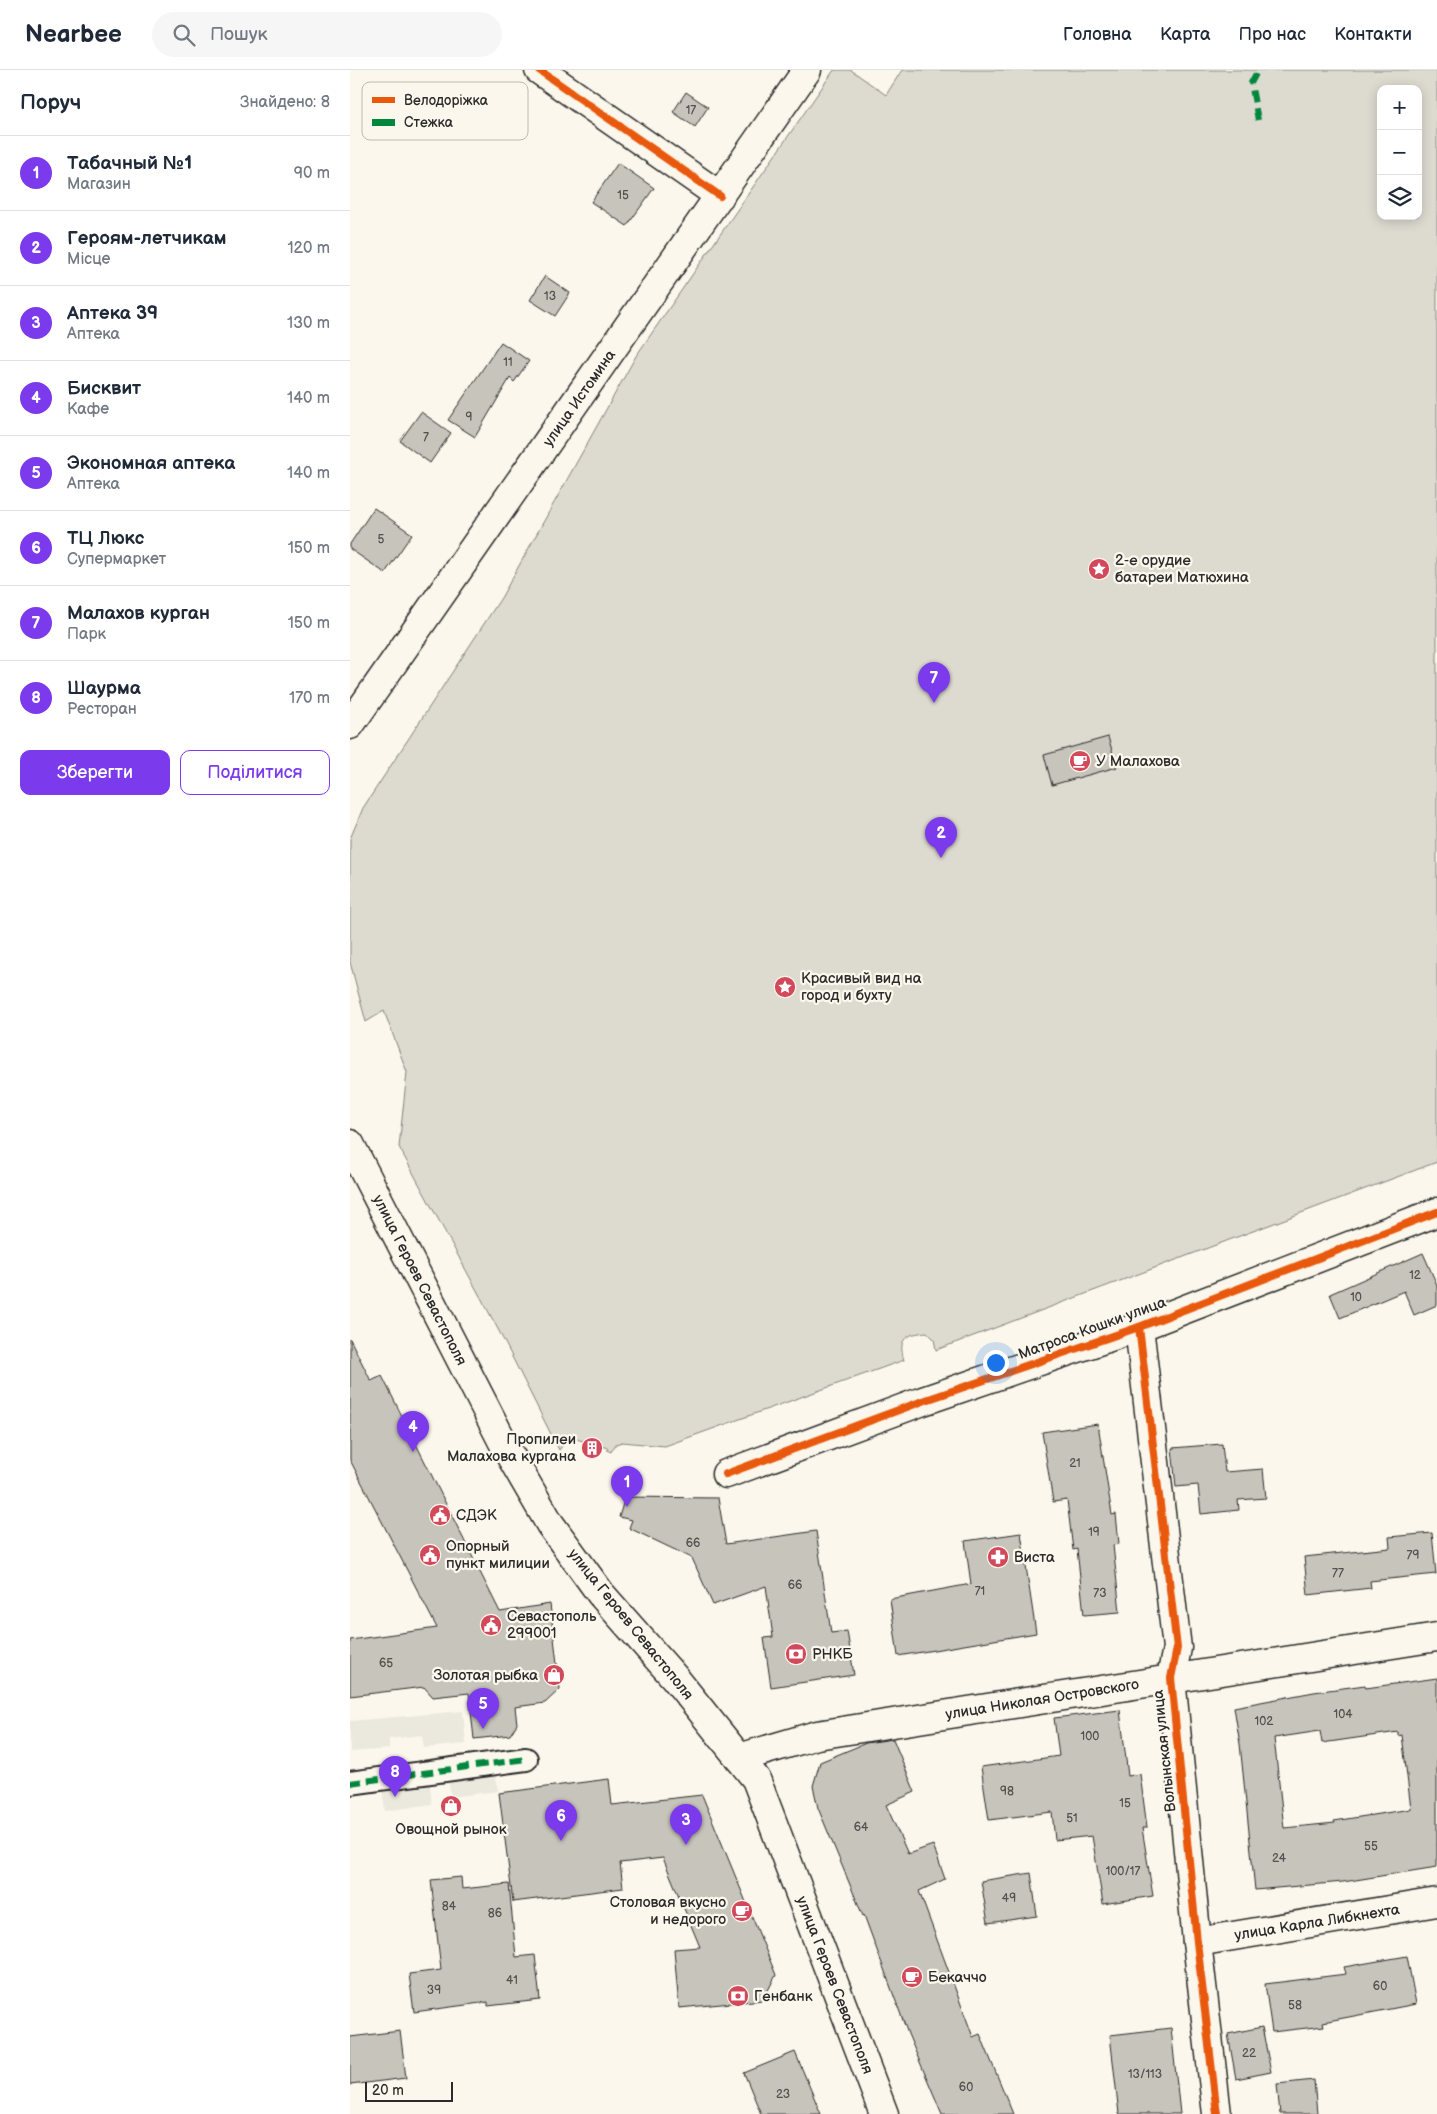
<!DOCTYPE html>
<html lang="uk">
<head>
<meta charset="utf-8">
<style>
  :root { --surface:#fff; --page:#f6f6f7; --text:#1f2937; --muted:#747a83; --line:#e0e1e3; --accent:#7c3aed }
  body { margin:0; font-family:"Balsamiq Sans",sans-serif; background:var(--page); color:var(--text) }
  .controls { position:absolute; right:15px; top:15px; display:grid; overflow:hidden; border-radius:10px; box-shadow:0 2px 12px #0003 }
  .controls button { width:45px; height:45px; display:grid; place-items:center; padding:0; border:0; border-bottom:1px solid var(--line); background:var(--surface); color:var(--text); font:25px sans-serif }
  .scale { position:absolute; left:15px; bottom:12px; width:88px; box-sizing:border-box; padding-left:5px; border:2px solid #2b2b2b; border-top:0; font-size:14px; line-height:18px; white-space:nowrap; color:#2b2b2b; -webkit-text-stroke:4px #fbf7ec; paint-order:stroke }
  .you { position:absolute; left:645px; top:1292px; width:18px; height:18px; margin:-12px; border:4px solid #fff; border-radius:50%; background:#1a73e8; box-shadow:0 0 0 8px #1a73e833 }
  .badge { display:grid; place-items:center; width:32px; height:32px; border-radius:50%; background:var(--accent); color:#fff; font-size:16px; font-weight:700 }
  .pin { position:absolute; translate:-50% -41px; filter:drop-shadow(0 1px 2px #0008) }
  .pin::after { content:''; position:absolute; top:26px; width:18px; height:15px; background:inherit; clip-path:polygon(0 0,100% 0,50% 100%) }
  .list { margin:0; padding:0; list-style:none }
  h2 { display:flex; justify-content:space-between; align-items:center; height:65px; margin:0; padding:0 20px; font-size:21px }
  h2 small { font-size:16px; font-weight:400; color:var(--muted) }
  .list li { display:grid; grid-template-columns:32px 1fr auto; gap:15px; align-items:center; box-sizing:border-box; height:75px; padding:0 20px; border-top:1px solid var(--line) }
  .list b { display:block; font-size:19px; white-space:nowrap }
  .list p { margin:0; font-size:16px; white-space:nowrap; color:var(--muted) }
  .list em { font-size:16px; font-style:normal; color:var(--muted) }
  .actions { display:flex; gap:10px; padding:15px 20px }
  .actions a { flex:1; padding:11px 0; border:1px solid var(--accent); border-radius:10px; text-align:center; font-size:18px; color:var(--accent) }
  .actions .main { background:var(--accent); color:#fff }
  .icon { flex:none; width:28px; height:28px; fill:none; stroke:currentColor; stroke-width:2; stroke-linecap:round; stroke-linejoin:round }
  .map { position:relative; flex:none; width:1087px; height:2044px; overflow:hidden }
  header { display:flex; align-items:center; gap:30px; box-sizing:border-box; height:70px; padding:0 25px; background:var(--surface); border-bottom:1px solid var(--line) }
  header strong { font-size:24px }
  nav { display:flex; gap:28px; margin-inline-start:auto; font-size:18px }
  .search { width:350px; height:45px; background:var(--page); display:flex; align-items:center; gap:12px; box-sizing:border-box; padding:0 18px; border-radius:28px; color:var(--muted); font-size:19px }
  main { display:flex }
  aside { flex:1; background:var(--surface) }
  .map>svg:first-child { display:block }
  .built { fill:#ebe8de }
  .green { fill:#dddad0; stroke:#84827e; fill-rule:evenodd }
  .building { fill:#c7c4bc; stroke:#2b2b2b; fill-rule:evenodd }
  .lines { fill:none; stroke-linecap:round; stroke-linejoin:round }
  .pedestrian-casing { stroke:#2b2b2b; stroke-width:26 }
  .minor-casing { stroke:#2b2b2b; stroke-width:31 }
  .secondary-casing { stroke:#2b2b2b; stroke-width:31 }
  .pedestrian { stroke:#fbf7ec; stroke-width:22 }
  .minor { stroke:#fbf7ec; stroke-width:28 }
  .secondary { stroke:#fbf7ec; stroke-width:28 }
  .quiet { stroke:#00873e; stroke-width:6; stroke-dasharray:12 6; stroke-linecap:butt }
  .cycleway-casing { stroke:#fbf7ec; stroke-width:11 }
  .cycleway { stroke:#e8590c; stroke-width:8 }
  .labels { text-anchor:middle; stroke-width:4.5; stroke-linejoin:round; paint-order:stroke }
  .number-label { font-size:12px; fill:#52514f }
  .street-label { font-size:15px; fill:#2b2b2b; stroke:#fbf7ec }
  .poi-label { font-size:15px; fill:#2b2b2b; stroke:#fbf7ec; text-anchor:start }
  .key { fill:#fbf7ec; stroke:#bdbab2; stroke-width:1 }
  .key-label { font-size:14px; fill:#2b2b2b }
</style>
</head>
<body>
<header>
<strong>Nearbee</strong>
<div class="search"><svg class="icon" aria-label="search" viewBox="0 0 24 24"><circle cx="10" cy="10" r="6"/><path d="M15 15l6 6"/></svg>Пошук</div>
<nav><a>Головна</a><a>Карта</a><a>Про нас</a><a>Контакти</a></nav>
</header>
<main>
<aside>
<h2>Поруч<small>Знайдено: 8</small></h2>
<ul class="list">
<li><span class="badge">1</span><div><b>Табачный №1</b><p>Магазин</p></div><em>90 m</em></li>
<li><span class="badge">2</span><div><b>Героям-летчикам</b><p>Місце</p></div><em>120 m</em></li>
<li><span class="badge">3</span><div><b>Аптека 39</b><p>Аптека</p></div><em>130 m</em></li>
<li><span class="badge">4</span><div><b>Бисквит</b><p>Кафе</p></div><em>140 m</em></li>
<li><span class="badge">5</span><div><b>Экономная аптека</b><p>Аптека</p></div><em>140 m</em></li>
<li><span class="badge">6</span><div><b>ТЦ Люкс</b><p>Супермаркет</p></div><em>150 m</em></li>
<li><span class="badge">7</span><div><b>Малахов курган</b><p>Парк</p></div><em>150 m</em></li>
<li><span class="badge">8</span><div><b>Шаурма</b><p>Ресторан</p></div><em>170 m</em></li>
</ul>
<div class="actions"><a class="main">Зберегти</a><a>Поділитися</a></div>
</aside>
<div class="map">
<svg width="1087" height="2044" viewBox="0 0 1087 2044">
  <rect width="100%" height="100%" fill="#fbf7ec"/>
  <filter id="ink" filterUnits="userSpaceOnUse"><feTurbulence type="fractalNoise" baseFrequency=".02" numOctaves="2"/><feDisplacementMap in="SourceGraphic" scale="10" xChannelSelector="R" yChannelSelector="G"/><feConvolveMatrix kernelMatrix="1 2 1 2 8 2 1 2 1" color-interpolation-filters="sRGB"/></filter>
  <g filter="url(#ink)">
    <g class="built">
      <path d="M113,1641l3,33 -42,4 -2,-13 -33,4v10l-39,3v-31z"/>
      <path d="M144,1696l4,25 -47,6 -4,-25z"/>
      <path d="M79,1709l3,25 -47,7 -3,-25z"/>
    </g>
    <path class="green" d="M484,0h17l35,25 16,-25h535v1092l-501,188 -2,-11 -7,-7c-20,2 -30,6 -23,28l-239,86 -43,-4 -6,2 -5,8 -4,-2 1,-2 -39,-11 -10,13 -60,-119 -100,-184 8,-75 -23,-61 -18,11 -16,-60v-123l13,-31 138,-210 135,-242zM1031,19h37v127h-37z"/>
    <g class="building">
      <path d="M336,22l22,15 -13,20 -22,-15z"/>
      <path d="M268,93l36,25 -27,38 -36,-24z"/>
      <path d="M195,206l25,17 -15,23 -25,-16z"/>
      <path d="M151,272l28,19 -15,21 -4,-4 -35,59 -27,-17z"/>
      <path d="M71,342l30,21 -21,30 -30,-22z"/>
      <path d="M24,438l38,26 -27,39 -35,-24v-5z"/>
      <path d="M758,667l9,30 -65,18 -8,-30z"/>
      <path d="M1073,1183l14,32v20l-23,10 -10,-24 -64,27 -10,-24z"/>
      <path d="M0,1269l21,42 11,-5 118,236 50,-8 10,85 -15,14 -30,4 2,17 -7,11 -36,4 -5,-46 -36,4 -9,-10 -74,9v-56l87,-12 -87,-168z"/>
      <path d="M748,1354l14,91 4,-1 3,30 -6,1 7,67 -36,3 -7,-66 -4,1 -6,-50 -14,2 -11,-70z"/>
      <path d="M872,1374l3,28 38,-3 3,29 -28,2 1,10 -38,4 -3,-29 -22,2 -4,-39z"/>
      <path d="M275,1427l93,1 8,46 90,-13 15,102 16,-2 7,44 -83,12 -7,-49 9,-1 -7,-51 -53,19 -21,-47 -63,-30 3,-8 -13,-3z"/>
      <path d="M671,1463l15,100 -138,23 -8,-57 81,-15 -6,-43z"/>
      <path d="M1082,1463l4,41 -66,7 1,7 -63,7 -4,-38 86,-9 -1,-11z"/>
      <path d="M1087,1608v189l-94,15 -88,8 -15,-146 -6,-37 80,-15 51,-7 1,3zM970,1661l2,12 76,-11v4l4,-1 9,74 -77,12 1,2 -51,5 -10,-90z"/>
      <path d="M770,1640l8,66 12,-2 7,54h-5l11,68 -50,8 -11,-68 -37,4 -3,-28 -63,8 -8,-53 78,-11 -5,-38z"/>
      <path d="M543,1669l22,53 -29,13 22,49 25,-9 12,34 -26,12 54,146 7,-3 33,80h-71l-34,-80 -44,-119 -1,1 -45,-108 -5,-22 7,-24 46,-19z"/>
      <path d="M259,1709l3,26 90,-10 74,180 -13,25 -84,8 -5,-59 26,-2 -37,-89 -43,5 3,25 -110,14 -14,-109z"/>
      <path d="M681,1803l6,43 -49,7 -7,-42z"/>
      <path d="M111,1807l1,12 47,-5 7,73 19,-2 5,45 -52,6v-4l-74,10 -5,-38 32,-4 -10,-90z"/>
      <path d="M1057,1886l9,48 -93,18 1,4 -52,6 -7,-48 81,-10 -2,-7z"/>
      <path d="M912,1957l9,45 -35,7 -8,-45z"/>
      <path d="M821,1958l9,86h-61l-9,-79z"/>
      <path d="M50,1961l6,47 -56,7v-48z"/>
      <path d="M445,1982l26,62h-60l-17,-41z"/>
      <path d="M964,2010l3,34h-37l-3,-30z"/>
    </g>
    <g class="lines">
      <g class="pedestrian-casing">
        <path id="pedestrian" d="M0,1713l176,-24"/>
      </g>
      <g class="minor-casing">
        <g id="minor">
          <path d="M189,0l181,126"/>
          <path d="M789,1257l38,321 -6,30 26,264 20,172"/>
          <path d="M376,1404l197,-73 216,-74 298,-115"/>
          <path d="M847,1872l240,-40"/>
        </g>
      </g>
      <g class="secondary-casing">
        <g id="secondary">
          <path d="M0,655l457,-655"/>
          <path d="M0,1074l157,306 43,74 51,70 74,84 81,101 128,335"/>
          <path d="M389,1688l78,-23 620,-98"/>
        </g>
      </g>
      <use href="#pedestrian" class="pedestrian"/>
      <use href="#minor" class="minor"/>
      <use href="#secondary" class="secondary"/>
      <g class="quiet">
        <path d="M908,50l-7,-37 7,-13"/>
        <path d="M0,1713l176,-24"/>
      </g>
      <g class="cycleway-casing">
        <g id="cycleway">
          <path d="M189,0l181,126"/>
          <path d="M789,1257l38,321 -6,30 26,264 20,172"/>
          <path d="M376,1404l197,-73 216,-74 298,-115"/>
        </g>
      </g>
      <use href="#cycleway" class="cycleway"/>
    </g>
  </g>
  <defs>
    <g id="sight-disc" transform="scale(1.125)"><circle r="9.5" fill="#d1495b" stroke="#fbf7ec"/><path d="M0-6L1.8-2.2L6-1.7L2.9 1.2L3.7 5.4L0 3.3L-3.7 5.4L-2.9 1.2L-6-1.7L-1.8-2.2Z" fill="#fff"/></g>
    <g id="cafe-disc" transform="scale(1.125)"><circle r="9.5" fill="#d1495b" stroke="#fbf7ec"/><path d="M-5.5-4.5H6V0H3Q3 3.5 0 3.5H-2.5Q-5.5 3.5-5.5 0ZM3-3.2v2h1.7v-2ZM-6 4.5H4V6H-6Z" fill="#fff"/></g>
    <g id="building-disc" transform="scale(1.125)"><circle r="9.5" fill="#d1495b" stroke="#fbf7ec"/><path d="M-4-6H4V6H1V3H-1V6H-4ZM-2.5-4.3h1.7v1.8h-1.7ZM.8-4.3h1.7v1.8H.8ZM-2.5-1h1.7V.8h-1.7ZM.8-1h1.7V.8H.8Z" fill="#fff"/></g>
    <g id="civic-disc" transform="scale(1.125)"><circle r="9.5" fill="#d1495b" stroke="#fbf7ec"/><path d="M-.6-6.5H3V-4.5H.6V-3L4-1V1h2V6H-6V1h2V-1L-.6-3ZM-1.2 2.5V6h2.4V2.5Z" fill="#fff"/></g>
    <g id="pharmacy-disc" transform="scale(1.125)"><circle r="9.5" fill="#d1495b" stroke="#fbf7ec"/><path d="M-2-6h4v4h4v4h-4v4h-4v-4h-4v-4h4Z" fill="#fff"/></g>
    <g id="bank-disc" transform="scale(1.125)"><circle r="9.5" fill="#d1495b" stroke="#fbf7ec"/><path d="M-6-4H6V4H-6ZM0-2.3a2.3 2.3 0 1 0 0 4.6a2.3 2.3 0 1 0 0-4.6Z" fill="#fff"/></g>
    <g id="shop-disc" transform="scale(1.125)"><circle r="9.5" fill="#d1495b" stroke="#fbf7ec"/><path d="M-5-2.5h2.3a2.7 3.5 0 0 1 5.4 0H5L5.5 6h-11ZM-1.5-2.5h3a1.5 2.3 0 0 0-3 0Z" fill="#fff"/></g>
  </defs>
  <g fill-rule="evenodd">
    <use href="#sight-disc" x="749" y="499"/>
    <use href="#cafe-disc" x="730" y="691"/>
    <use href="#sight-disc" x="435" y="917"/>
    <use href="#building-disc" x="242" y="1378"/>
    <use href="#civic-disc" x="90" y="1445"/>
    <use href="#civic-disc" x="80" y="1485"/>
    <use href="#pharmacy-disc" x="648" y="1487"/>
    <use href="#civic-disc" x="141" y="1555"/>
    <use href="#bank-disc" x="446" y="1584"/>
    <use href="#shop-disc" x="204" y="1605"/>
    <use href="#shop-disc" x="101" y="1736"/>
    <use href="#cafe-disc" x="392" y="1841"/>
    <use href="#cafe-disc" x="562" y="1907"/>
    <use href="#bank-disc" x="388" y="1926"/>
  </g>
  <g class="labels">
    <g class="number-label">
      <text x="341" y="44">17</text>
      <text x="273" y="129">15</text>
      <text x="200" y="230">13</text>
      <text x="158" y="296">11</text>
      <text x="119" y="351">9</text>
      <text x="76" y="371">7</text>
      <text x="31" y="473">5</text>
      <text x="1065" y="1209">12</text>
      <text x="1006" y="1231">10</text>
      <text x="725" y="1397">21</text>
      <text x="744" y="1466">19</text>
      <text x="343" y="1477">66</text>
      <text x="1063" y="1489">79</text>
      <text x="988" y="1507">77</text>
      <text x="445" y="1519">66</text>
      <text x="630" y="1525">71</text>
      <text x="750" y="1527">73</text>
      <text x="36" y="1597">65</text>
      <text x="993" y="1648">104</text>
      <text x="914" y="1655">102</text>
      <text x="740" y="1670">100</text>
      <text x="657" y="1725">98</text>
      <text x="775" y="1737">15</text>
      <text x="722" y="1752">51</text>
      <text x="511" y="1761">64</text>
      <text x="1021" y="1780">55</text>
      <text x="929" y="1792">24</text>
      <text x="773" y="1805">100/17</text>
      <text x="659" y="1832">49</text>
      <text x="99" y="1840">84</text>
      <text x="145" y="1847">86</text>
      <text x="162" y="1914">41</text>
      <text x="1030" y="1920">60</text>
      <text x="84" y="1924">39</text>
      <text x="945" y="1939">58</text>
      <text x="899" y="1987">22</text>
      <text x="795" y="2008">13/113</text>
      <text x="616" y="2021">60</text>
      <text x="433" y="2028">23</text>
    </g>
    <g class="street-label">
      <text transform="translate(229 328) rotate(-55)" y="5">улица Истомина</text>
      <text transform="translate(70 1210) rotate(63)" y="5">улица Героев Севастополя</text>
      <text transform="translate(742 1258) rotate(-20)" y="5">Матроса Кошки улица</text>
      <text transform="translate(281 1554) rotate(51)" y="5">улица Героев Севастополя</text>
      <text transform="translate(692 1629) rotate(-9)" y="5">улица Николая Островского</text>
      <text transform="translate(814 1681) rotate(-96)" y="5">Волынская улица</text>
      <text transform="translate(967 1852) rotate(-9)" y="5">улица Карла Либкнехта</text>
      <text transform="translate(485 1915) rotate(69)" y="5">улица Героев Севастополя</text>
    </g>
    <g class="poi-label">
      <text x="765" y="495">2-е орудие<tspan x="765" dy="17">батареи Матюхина</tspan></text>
      <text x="746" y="696">У Малахова</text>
      <text x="451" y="913">Красивый вид на<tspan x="451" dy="17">город и бухту</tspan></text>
      <text x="226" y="1374" text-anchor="end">Пропилеи<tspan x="226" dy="17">Малахова кургана</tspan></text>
      <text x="106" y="1450">СДЭК</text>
      <text x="96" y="1481">Опорный<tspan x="96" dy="17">пункт милиции</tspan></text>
      <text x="664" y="1492">Виста</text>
      <text x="157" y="1551">Севастополь<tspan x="157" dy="17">299001</tspan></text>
      <text x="462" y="1589">РНКБ</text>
      <text x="188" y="1610" text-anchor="end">Золотая рыбка</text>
      <text x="101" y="1764" text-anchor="middle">Овощной рынок</text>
      <text x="376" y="1837" text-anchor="end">Столовая вкусно<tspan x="376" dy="17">и недорого</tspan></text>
      <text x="578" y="1912">Бекаччо</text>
      <text x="404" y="1931">Генбанк</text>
    </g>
  </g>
  <rect x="12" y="12" width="166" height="58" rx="8" class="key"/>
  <rect x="22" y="27" width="23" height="6" fill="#e8590c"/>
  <rect x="22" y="49" width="23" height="7" fill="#00873e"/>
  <g class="key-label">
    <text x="54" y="35">Велодоріжка</text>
    <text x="54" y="57">Стежка</text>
  </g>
</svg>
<div class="controls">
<button>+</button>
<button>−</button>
<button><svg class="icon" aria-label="layers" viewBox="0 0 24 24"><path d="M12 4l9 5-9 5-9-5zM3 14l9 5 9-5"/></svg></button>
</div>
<div class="scale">20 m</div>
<div class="you"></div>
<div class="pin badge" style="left:277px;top:1437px">1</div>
<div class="pin badge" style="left:591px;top:788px">2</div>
<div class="pin badge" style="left:336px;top:1775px">3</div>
<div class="pin badge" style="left:63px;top:1382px">4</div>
<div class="pin badge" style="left:133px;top:1659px">5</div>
<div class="pin badge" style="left:211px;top:1771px">6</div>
<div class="pin badge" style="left:584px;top:633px">7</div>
<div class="pin badge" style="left:45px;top:1727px">8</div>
</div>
</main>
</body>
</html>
